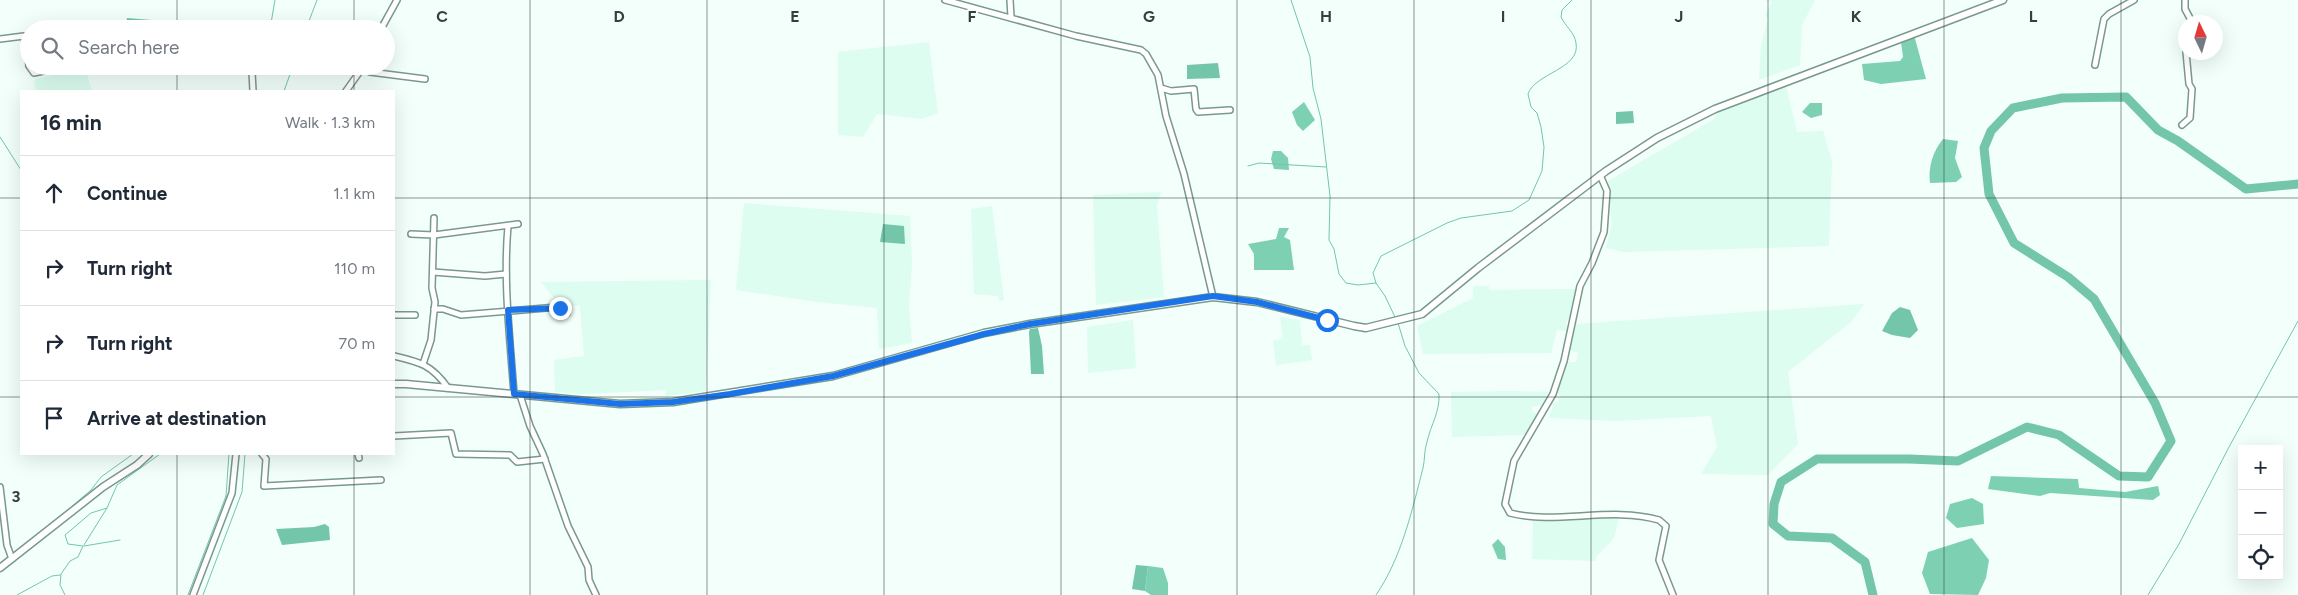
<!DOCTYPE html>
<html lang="en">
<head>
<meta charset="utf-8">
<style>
  :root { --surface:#fff; --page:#f6f6f7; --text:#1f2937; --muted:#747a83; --line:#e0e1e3 }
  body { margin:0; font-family:Figtree,sans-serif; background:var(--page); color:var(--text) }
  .controls { position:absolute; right:15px; bottom:15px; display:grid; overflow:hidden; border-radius:0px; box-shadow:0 5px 20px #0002 }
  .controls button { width:45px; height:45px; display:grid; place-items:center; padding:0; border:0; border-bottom:1px solid var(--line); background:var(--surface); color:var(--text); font:25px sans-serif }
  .compass { position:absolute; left:2178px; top:15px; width:45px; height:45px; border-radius:50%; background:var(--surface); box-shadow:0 5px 20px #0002; rotate:355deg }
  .stop { position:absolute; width:15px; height:15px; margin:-11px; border:4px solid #1a73e8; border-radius:50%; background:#fff }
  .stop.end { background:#1a73e8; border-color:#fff; box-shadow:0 1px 5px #0008 }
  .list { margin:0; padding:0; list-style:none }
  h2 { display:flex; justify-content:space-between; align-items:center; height:65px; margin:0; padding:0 20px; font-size:21px }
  h2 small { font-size:16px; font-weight:400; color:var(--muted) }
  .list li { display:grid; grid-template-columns:32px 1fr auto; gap:15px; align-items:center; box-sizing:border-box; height:75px; padding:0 20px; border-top:1px solid var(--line) }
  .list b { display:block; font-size:19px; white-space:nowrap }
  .list em { font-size:16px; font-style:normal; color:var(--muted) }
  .icon { flex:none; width:28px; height:28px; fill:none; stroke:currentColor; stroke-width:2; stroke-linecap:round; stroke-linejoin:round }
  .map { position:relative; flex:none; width:2298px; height:595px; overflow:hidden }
  .search { position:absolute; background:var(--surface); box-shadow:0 5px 20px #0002; left:20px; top:20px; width:375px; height:55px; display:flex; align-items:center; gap:12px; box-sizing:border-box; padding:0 18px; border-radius:28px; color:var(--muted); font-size:19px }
  .panel { position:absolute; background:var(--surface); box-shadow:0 5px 20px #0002; left:20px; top:90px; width:375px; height:365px; border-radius:0px }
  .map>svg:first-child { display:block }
  .built { fill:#dcfdf0 }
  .forest { fill:#7ed0b3 }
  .water { fill:#74c6aa }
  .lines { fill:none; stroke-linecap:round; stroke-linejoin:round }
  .stream { stroke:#74c6aa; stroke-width:1 }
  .river { stroke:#74c6aa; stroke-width:9 }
  .minor-casing { stroke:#7a998d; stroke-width:8 }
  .major-casing { stroke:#7a998d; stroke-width:9 }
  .minor { stroke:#fff; stroke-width:5 }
  .major { stroke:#fff; stroke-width:6 }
  .route { stroke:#1a73e8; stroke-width:6 }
  .grid { fill:none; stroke:#33403b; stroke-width:1; stroke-opacity:0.55 }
  .grid-label { font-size:16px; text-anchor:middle; font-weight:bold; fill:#33403b; stroke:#f2fffa; stroke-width:4; stroke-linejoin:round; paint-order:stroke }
</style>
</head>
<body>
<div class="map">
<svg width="2298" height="595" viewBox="0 0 2298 595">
  <rect width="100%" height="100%" fill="#f2fffa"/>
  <g class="built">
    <path d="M1764,0h51l-13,25 -2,40 -41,15 2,-34 7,-27 -3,-4 7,-13z"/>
    <path d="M929,42l9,71 -16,6 -45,-5 -14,23 -25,-2v-83z"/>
    <path d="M85,67l7,24h-56l-2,-10 2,-2z"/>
    <path d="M1786,86l11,46 26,-1 9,30 -3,85 -205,6 -18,-4 6,-24 -4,-43 106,-62 3,-7z"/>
    <path d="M1161,192l-4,13 7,92 -68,8 -3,-110z"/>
    <path d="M744,203l166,13 2,49 -3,40 3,38 -33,6 -2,-41 -60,-6 -81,-12z"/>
    <path d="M992,206l12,94 -5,1 -1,-5 -24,-2 -3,-85z"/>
    <path d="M711,280l-5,111 -40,5 -1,-6 -82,4 -28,-2 -1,-32 30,-4 -4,-50 -21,-2 -18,-22z"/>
    <path d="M1473,286h16v4l88,-1 -4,27 -5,3 -2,5 2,7 -11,-1 -6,23 -128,1 -6,-28 56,-28z"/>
    <path d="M1864,304l-13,18 -63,50 10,72 -30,31 -67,-1 16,-27 -6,-31 -95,5 -67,-3 5,-16h4l2,-6 -3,-5 9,-29h10l2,-9 -9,-3 7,-26z"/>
    <path d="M1280,317l20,3 2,25h8l2,15 -36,5 -3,-24 10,-2z"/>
    <path d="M1133,320l3,48 -48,5 -1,-46z"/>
    <path d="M1512,391l36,1 -6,13 -10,2v4l5,3 -11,21 -74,2 -1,-45z"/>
    <path d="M1581,517l38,1 -5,20 -18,19v4l-64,-2 1,-39z"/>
  </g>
  <g class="forest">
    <path d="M1914,35l12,44 -45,5 -17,-4 -2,-16 38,-3 3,-4 -2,-15z"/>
    <path d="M1304,102l11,18 -12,11 -6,-6 -5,-13z"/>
    <path d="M1810,103h12v12l-11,3 -9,-6z"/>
    <path d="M1943,139l15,2 -3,17 7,19 -6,5 -26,1c-2,-16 3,-32 13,-44z"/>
    <path d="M1273,151h8l7,7 1,12 -15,-1 -3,-10z"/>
    <path d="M1279,228h10l-5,9 6,3 4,30h-40v-16l-6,-10 28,-5z"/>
    <path d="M1991,476l87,3 1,9 46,4 33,-6 2,9 -7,5 -103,-7 -10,3 -52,-7z"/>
    <path d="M1972,498l11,6 1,20 -27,4 -11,-10 4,-14z"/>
    <path d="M1972,538l17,22 -3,18 -8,17 -48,-1 -8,-21 6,-21z"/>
    <path d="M1498,539l7,8 1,13 -8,-1 -6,-14z"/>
    <path d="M1148,566l15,2 5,15v12h-17l-6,-4z"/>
  </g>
  <g class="water">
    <path d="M127,18l37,3 -2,8h-37z"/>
    <path d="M1218,63l2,15 -33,1v-14z"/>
    <path d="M1633,111l1,12 -18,1v-12z"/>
    <path d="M883,224l21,2 1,18 -25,-2z"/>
    <path d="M1900,307l10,3 8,20 -8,8 -18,-3 -10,-4 10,-18z"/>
    <path d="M1038,328l4,18 2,28h-13l-2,-42 1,-3z"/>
    <path d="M325,524l4,3 1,13 -48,5 -6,-16 38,-2z"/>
    <path d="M1136,565l12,1 -3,25 -13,-2z"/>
  </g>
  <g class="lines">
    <g class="stream">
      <path d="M1291,0l19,57 3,31 8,31 9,77 -1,44 5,9 5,25 7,9 12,2 18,-2 9,13 10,21"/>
      <path d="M270,29l5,-29"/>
      <path d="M306,29l11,-29"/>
      <path d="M284,91l9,-25"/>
      <path d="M0,137l21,33"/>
      <path d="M1248,166l11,-3 67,4"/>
      <path d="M1376,283l-3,-10 8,-17 66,-33 14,-5 51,-7 17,-11 13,-29 2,-24 -3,-20 -4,-14 -6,-6 -3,-13c7,-21 53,-25 48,-51 -1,-10 -11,-17 -15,-26l1,-7 10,-10"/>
      <path d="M84,545l23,-37"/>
      <path d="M84,546l36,-6"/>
      <path d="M14,553l56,-45 21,-18 10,-13 32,-23"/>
      <path d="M17,595l35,-19 8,-1"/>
      <path d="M65,595l-5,-10 1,-11 9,-13 8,-4 5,-11 -15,-2 -3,-9 26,-22 16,-5 10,-23 43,-31"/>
      <path d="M188,595l38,-99 3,-42"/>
      <path d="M203,595l39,-103 3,-38"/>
      <path d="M1376,595c25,-36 36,-84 47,-127 2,-8 1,-18 4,-26 4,-18 13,-30 12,-48l-20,-21 -14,-27 -7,-23"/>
      <path d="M2148,595l31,-51 50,-97 69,-126"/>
    </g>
    <path class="river" d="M1873,595l-8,-33 -33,-24 -44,-2 -15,-12 1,-20 7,-22 36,-23h92l49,2 69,-34 32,8 60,41 29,1 23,-36 -16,-38 -61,-104 -26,-22 -54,-34 -25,-49 -5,-46 7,-17 22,-23 49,-10 64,-1 32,33 20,11 68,48 52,-5"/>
    <g class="minor-casing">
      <g id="minor">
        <path d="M945,0l131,36 65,14 5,4 12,21 8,41 18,58 29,123"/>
        <path d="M1010,0l1,17"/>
        <path d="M2185,0v9l7,13"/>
        <path d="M381,29l16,-29"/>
        <path d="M0,39l24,-3 5,29"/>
        <path d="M2095,65l9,-46 5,-5 25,-14"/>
        <path d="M29,66l5,7 33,-7"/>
        <path d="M246,66l6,6 1,19"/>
        <path d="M362,69l8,3 55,7"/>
        <path d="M1161,88l10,3 23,-2 2,20 2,3 32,-2"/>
        <path d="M346,91l17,-24"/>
        <path d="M2182,125l8,-7 2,-29 -3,-5 -3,-32"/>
        <path d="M1600,175l7,16 -3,41 -12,31 -12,23 -16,75 -11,33 -39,67 -9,43 5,9c46,12 101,-7 149,7l7,6 -7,34 14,35"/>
        <path d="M508,226c-5,56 2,112 6,168"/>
        <path d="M411,234l23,1 84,-11"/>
        <path d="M433,272l52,4 21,-2"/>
        <path d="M434,309h9l18,6 97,-8 9,6"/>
        <path d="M394,315h21"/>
        <path d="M394,356c26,6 38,9 54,32"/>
        <path d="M423,364l8,-24 4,-38 -3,-14 2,-70"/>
        <path d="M520,395l10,31 13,28 25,72 20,41 1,13 7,15"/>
        <path d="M394,436l57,-3 5,21 54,1 7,7 28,-3"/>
        <path d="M262,454l4,5 -2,27 117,-6"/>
        <path d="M358,454l1,4"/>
        <path d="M0,487l7,58 5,14"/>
        <path d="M193,595l39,-102 4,-39"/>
      </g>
    </g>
    <g class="major-casing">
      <g id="major">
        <path d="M394,384h12l214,20 53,-2 160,-26 151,-43 46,-9 183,-27 44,5 97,24 12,2 56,-14 56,-46 128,-97 51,-33 58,-29 288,-109"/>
        <path d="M0,568l103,-81 34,-22 12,-11"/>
      </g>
    </g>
    <use href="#minor" class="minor"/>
    <use href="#major" class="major"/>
  </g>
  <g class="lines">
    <path class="route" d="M560,308l-52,2 6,84 106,10 53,-2 57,-8 103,-18 151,-42 46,-10 183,-28 44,6 70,18"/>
  </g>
  <path class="grid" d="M177,0v29M354,0v29M530,0v595M707,0v595M884,0v595M1061,0v595M1237,0v595M1414,0v595M1591,0v595M1768,0v595M1944,0v595M2121,0v595M177,66v25M354,66v25M0,198h21M394,198h1904M0,397h21M394,397h1904M177,454v141M354,454v141"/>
  <g class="grid-label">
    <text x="442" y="22">C</text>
    <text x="619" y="22">D</text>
    <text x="795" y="22">E</text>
    <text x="972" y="22">F</text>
    <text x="1149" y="22">G</text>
    <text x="1326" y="22">H</text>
    <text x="1503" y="22">I</text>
    <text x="1679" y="22">J</text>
    <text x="1856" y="22">K</text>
    <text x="2033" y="22">L</text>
    <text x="16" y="502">3</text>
  </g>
</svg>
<div class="controls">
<button>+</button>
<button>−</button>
<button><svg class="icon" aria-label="locate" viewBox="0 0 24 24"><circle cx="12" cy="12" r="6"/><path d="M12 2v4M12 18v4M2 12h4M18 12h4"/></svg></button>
</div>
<svg class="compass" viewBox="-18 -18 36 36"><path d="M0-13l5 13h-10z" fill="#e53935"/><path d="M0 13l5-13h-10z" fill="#747a83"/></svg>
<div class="stop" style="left:1327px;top:320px"></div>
<div class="stop end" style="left:560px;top:308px"></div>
<div class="search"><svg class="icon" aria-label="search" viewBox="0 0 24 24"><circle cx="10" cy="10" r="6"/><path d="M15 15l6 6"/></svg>Search here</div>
<section class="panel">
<h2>16 min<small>Walk · 1.3 km</small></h2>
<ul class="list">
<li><svg class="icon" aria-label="ahead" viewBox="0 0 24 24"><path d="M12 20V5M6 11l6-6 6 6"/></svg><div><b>Continue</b></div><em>1.1 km</em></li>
<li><svg class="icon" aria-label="right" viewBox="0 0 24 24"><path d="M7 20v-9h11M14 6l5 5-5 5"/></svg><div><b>Turn right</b></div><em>110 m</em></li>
<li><svg class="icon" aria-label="right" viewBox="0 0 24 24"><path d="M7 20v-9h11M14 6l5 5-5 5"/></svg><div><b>Turn right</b></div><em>70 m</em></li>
<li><svg class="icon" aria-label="arrive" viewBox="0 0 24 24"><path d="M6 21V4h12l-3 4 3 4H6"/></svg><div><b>Arrive at destination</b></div></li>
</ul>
</section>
</div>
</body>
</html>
